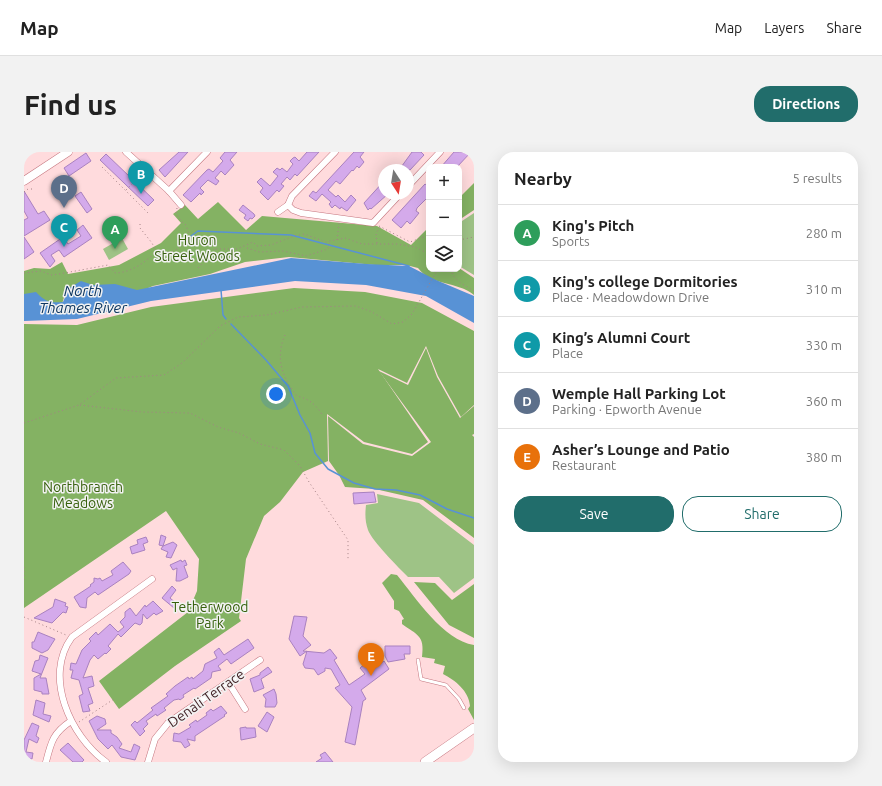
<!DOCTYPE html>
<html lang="en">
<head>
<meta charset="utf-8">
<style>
  :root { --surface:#fff; --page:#f2f2f2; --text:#222; --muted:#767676; --line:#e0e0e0; --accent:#216d6b }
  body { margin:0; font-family:Ubuntu,sans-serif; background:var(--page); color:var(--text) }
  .controls { position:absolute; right:12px; top:12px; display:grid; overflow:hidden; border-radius:8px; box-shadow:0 4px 16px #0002 }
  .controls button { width:36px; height:36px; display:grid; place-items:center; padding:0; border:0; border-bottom:1px solid var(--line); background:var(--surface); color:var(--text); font:20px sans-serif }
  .compass { position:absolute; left:354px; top:12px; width:36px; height:36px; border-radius:50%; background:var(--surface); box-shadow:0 4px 16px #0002; rotate:168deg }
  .you { position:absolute; left:252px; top:242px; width:14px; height:14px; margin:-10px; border:3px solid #fff; border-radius:50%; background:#1a73e8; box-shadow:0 0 0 6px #1a73e833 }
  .badge { display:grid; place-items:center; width:26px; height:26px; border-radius:50%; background:var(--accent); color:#fff; font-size:13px; font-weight:700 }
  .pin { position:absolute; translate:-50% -33px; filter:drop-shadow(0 1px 2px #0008) }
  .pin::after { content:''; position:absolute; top:21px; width:14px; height:12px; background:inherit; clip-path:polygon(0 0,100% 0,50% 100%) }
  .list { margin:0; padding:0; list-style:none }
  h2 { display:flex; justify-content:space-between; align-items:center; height:52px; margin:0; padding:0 16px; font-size:17px }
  h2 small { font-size:13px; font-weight:400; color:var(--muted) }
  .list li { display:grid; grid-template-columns:26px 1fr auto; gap:12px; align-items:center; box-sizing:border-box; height:56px; padding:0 16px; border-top:1px solid var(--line) }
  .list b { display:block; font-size:15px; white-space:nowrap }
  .list p { margin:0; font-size:13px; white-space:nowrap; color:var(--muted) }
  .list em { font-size:13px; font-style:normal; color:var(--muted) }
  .actions { display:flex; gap:8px; padding:12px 16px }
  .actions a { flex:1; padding:9px 0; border:1px solid var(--accent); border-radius:16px; text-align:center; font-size:14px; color:var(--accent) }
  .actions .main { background:var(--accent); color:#fff }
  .icon { flex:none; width:22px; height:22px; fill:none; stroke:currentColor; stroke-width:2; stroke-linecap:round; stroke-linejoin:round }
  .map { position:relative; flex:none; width:450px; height:610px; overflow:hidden; border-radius:16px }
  header { display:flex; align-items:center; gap:24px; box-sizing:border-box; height:56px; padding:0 20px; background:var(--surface); border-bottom:1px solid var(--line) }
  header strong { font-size:19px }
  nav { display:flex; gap:22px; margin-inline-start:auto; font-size:14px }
  .intro { display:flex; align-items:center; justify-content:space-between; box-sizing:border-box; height:96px; padding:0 24px }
  h1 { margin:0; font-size:28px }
  .button { padding:10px 18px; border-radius:16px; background:var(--accent); color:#fff; font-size:14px; font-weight:700 }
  main { display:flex; gap:24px; padding:0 24px }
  aside { flex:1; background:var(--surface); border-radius:16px; box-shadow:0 4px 16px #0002 }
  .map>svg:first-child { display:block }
  .green { fill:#9ec386 }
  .forest { fill:#84b263 }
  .water { fill:#5892d5 }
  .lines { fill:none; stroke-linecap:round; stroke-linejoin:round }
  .stream { stroke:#5892d5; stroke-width:1.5 }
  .building { fill:#d4aaeb; stroke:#a981bf }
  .service-casing { stroke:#c5767f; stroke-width:4 }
  .minor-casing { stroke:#c5767f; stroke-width:7 }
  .tertiary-casing { stroke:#c5767f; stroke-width:9 }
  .secondary-casing { stroke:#c5767f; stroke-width:10 }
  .path { stroke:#a48285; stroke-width:1; stroke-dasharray:1 3; stroke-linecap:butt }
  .service { stroke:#fff; stroke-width:3 }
  .minor { stroke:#fff; stroke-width:6 }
  .tertiary { stroke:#fff; stroke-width:8 }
  .secondary { stroke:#fff; stroke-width:9 }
  .labels { text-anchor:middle; stroke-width:3; stroke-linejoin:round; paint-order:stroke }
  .park-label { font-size:14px; fill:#37610d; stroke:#f2f2f2 }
  .street-label { font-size:14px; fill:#3f1f23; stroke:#f2f2f2 }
  .water-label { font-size:15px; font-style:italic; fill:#0e3762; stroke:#f2f2f2 }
</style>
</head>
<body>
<header>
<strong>Map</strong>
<nav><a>Map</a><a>Layers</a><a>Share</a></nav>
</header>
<div class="intro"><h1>Find us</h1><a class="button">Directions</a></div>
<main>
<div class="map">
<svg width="450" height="610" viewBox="0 0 450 610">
  <rect width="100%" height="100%" fill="#ffdbdd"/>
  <g class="green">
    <path d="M450,61v62l-15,-9v-43z"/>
    <path d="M98,86l6,11 -19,11 -6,-11z"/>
    <path d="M353,342l42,9 55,42v33l-20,15 -15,-16h-31c-9,-9 -36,-36 -40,-47 -3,-9 -3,-16 -2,-25l12,-2z"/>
  </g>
  <g class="forest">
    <path d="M450,31v27l-15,10v-22z"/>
    <path d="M194,50l28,28 16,-14 115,10 34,19 18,-18v42l30,-1 15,10v17c-17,-14 -43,-9 -56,-27l-12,-3h-31l-86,-8 -44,5 -35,12 -57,12 -17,7 -43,-6 -14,-3 -13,7 -4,13h-7l-31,-8v-25l10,-3 16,1 12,-7 6,12 51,-9 42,-22 20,-20 -8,-9 12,-9 13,14z"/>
    <path d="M270,136l71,4 57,11 52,28v74l-13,12 -23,-41 -12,-30 -19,37 -29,-14 50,73 -16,12 -48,-12 -37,-28 1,47 -25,11 -23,30 -16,14 -18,43 -7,59 2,3 -66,45 -56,43 -20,-28 89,-69 9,-21 2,-32 -33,-48 -142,97v-284l53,1 74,-18z"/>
    <path d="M402,196l11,29 23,41 14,-12v28l-2,1 2,2v101l-51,-38 -48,-11 -30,-2 -6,-12 -10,-14 -1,-45 35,28 49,12 19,-14 -52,-71 29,14z"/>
    <path d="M367,422l6,1c19,23 46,65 77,70v75l-6,-11 2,-3c-1,-15 -15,-26 -27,-32l2,-8 -11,-3 1,-4 -13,-2c3,-22 -5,-22 -20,-33v-4l2,-1 -5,-8 -5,-2v-8l-12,-18z"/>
    <path d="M390,430l21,1 17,17 22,-16v54l-25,-13z"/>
  </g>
  <path class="water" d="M267,106l76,6 42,2 27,14 38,16v27l-48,-27 -60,-11 -71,-4 -144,20 -74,18 -53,2v-27l12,-2c9,10 15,11 27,10l6,-14 12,-7 12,4 22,-1 22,6z"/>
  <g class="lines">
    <g class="stream">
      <path d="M167,84l7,-5 93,4 118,31"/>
      <path d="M197,138l2,25 3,4"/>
      <path d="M207,172l35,36 22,26 12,29 10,18 5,20 13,16 26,14 21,6 21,1 24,5 27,14 27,9"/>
    </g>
  </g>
  <g class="building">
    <path d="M155,0h9l-23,25 -6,-7z"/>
    <path d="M201,0h12l-7,8 4,5 -9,10 -4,-4 -6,7 4,3 -3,4 -8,-5 -8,8 4,4 -3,3 -1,-2 -9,9 -8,-7 24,-25 2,-1 4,3 10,-11 -3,-3z"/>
    <path d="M283,0h12l-22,24 -2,-2 -5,6 -3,-3 -6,7 3,2 -5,6 -2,-2 -9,10 -8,-8 3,-4 -6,-6 4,-4 9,8 8,-10 -5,-4 4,-4 3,2 2,-2 5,4 6,-8 -3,-3 3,-3 2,-1 4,4z"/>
    <path d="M330,0h10l-4,5 4,5 -5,6 -2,-2 -4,5 -1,-1 -12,14 -4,-3 -8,9 8,7 2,-2 7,7 6,-7 5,5 -9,11 -6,-4 -1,2 -5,-4 -3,3 -3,-4 2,-2 -9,-8 -6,7 -7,-5 4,-5 3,2z"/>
    <path d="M388,0h9l3,3 -14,15h-11z"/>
    <path d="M430,0h17l-14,15h-16z"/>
    <path d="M62,1l5,8 -22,15 -5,-8z"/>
    <path d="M82,2l48,46 -6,6 -48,-46z"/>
    <path d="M360,29v13h4l-17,15 -1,-1 -2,2 -4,-7z"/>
    <path d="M401,32l4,3v9l-12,12 -1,3 3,2 -4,5 -5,6 -3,-3 -6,7 -9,-8z"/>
    <path d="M0,39l14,23 6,-3 6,9 -26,16v-16l4,-2 -4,-7z"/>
    <path d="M57,40l11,17 -5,4 -12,-17z"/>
    <path d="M219,53l11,9 1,2 -3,3 -2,-1 -2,3 -4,-3 2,-3 -7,-5z"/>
    <path d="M59,73l9,13 -28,19 -5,-7 -8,5 4,6 -5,6 -10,-14 23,-16 5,7 13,-8 -4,-6z"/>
    <path d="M0,85l10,15 -10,7z"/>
    <path d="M350,340l2,10 -22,2 -1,-11z"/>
    <path d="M137,383l5,2 -3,9 10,-4 4,3 -6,13 -5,-1 2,-5 -7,-3 2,-3 -4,-1z"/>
    <path d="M122,385l2,5 -5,2 2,6 -13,4 -2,-7 8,-3 -1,-4z"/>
    <path d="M157,408l1,2 3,-2 2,5 -3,1 4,11 -8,4h-4l1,-13 -4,2 -3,-5z"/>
    <path d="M99,410l8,9 -2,3 -31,21 -3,-3 -8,6 -1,10 -6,-1 -6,-10 17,-11 -1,-1 4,-3v-4l4,1 2,-1 2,3 11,-6 -2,-4z"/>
    <path d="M148,434l4,4 -6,8 7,6 -3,4 -12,-10z"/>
    <path d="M31,447l11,4 -1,3 3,1 -2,6 -3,-1 -11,11 -18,-5 19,-11z"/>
    <path d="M129,449l10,10 -7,4 -2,-2 -7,6 -4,-5 -1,9 -2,2 -5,-2 -14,14 -3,-3 -10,12 3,3 -5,5 -1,-1 -7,6 -4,-4 -4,5 -7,18 9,-2 2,10 -6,2 5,15 -5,2 2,6 -7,1 -4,-16 4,-2 -4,-14 -8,-2 2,-8h-3l1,-7 5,1 6,-14 9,-9 -2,-2 7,-7 2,3 12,-11 8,8 6,-5 -4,-5 5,-5v-5l5,-4 6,8 9,-11 1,2z"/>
    <path d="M270,464l13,1 -4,19 8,9 -8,6 21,2 6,-4 7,9 -3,2 15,25 16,-11 -5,-6 6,-5 4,8 14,-10 5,8 -28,21 5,9 -3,2 -8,44 -10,-3 7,-35 -17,-19 5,-3 -9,-16 -6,-1v3l-7,4 -4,-6 -9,-1 -2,-4 4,-13 -7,5 -11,-17z"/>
    <path d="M14,480l17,7 -7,11 -6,3 -10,-5v-6h2z"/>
    <path d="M224,487l6,9 -23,16 -4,-5 -9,7 3,4 -9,2 -1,6 -16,11 -1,-1 -11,7 1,2 -4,3 -1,-1 -5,1 -10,8 2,2 -9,6 -1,-2 -10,7 2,3 -5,5 2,2 -5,5 -9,-11 4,-4 2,2 16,-13 -2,-2 17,-12 -2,-2 9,-8 13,-9 1,2 3,-2 1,2 10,-8 2,-7 12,-6 -3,-6 5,-4 5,7z"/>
    <path d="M361,494h25v8h-6l1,5 -17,3 -3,-6z"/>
    <path d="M16,503l8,3 -8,20h6l3,16h-7v-2l-8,-2v-12l7,-4 -9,-3 3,-10 4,-1z"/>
    <path d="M244,515l4,5 -11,7 3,9 -10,4 -4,-13 10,-4v-2z"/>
    <path d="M250,537l2,5 1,9 -2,4h-10l1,-8 -3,-4z"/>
    <path d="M12,548l9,3 -2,11 8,2 -2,6 -16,-7z"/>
    <path d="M197,554l6,7 -3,2 1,1 -30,20v5l-8,-2 3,6 -5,3 -4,-6 -8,-1 1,-8 5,1 12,-7 -2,-2 7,-5 1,2 10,-7 -1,-2 5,-4 2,2z"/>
    <path d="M243,560l7,5 -7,15 -9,-6z"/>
    <path d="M73,564l8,3 1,5 -9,6h14v3l6,4 5,7 -3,4 12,4 3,-8 6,3 -5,13 -14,-3 -9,-12 -4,4 -10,-10 -9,-18z"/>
    <path d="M8,571l7,3 -3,10 3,2 -2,5 -8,-4 -3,13 7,1 -1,6h-2l-1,3h-5v-22z"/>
    <path d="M222,575v1h9l1,9 -15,3 -1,-12z"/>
    <path d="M44,591l16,17 -2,2h-9l-13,-12z"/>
    <path d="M301,600l8,10h-17l6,-4 -2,-3z"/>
  </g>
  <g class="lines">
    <g class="service-casing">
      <path id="service" d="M394,508l3,19 25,6 13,14 5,9"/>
    </g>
    <g class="minor-casing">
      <g id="minor">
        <path d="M102,0l43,39 12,14"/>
        <path d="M384,34l32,-34"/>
        <path d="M145,39l38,-39"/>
        <path d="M264,53l5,5 8,3 72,10 27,-29"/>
        <path d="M254,60l10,-7 4,-9 43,-44"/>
        <path d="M204,530l17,27"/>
        <path d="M22,610c5,-20 7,-29 25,-41"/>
        <path d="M82,610c-36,-26 -63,-86 -34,-125l80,-58"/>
        <path d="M124,610l7,-23 13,-16 92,-63"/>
      </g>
    </g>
    <g class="tertiary-casing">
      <path id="tertiary" d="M0,29l44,-29"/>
    </g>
    <g class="secondary-casing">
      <path id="secondary" d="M401,610l49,-34"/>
    </g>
    <g class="path">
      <path d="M78,15l47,47"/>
      <path d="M102,38l11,-11"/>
      <path d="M0,40l4,-3h6"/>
      <path d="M153,56l-1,6 6,8 4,3 4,13"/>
      <path d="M116,72v4l12,15 4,8"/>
      <path d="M355,74l31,16 19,-7"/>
      <path d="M313,88l2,-17"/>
      <path d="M435,88l15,-3"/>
      <path d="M353,91l-1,-10 5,-7"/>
      <path d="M223,96l12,4 24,-1 23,5 22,-7 2,-8"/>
      <path d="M174,116l17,-19"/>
      <path d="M427,117c2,12 14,16 23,22"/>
      <path d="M0,121l17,-2 10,4 8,-1 49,-9 7,8c12,0 25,-7 34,-15 2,-1 4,-5 7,-6 5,-3 10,1 15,0 17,-6 27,-28 45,-3h21l16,-7 4,4 14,-1 23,-9 10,-2 22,8 19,-4 17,6h35l18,3 14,7"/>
      <path d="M261,183c-10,23 -3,42 12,61 13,3 19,9 26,20"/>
      <path d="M56,253l62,7 48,1 28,14 21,6 21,11 24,6 16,16 9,16 39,58v19"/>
      <path d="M0,271l55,-18 37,-27 48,-3 18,-12 38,-37 18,-9 29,-2 35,-8 54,-1 16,6 20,12 11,-2 9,-8 26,-45"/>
      <path d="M0,415v15"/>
      <path d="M0,465l42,18"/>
      <path d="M55,570l35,-23"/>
    </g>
    <use href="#service" class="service"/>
    <use href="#minor" class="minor"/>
    <use href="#tertiary" class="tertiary"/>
    <use href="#secondary" class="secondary"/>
  </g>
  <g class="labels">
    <g class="park-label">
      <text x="173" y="93">Huron<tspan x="173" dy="16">Street Woods</tspan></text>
      <text x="59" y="340">Northbranch<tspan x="59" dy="16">Meadows</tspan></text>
      <text x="186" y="460">Tetherwood<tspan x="186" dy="16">Park</tspan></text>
    </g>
    <g class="street-label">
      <text transform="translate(182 546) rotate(-35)" y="5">Denali Terrace</text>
    </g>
    <g class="water-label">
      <text x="59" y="144">North<tspan x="59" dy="17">Thames River</tspan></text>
    </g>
  </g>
</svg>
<div class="controls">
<button>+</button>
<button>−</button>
<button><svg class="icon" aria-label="layers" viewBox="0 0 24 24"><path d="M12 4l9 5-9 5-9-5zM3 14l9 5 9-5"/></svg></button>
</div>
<svg class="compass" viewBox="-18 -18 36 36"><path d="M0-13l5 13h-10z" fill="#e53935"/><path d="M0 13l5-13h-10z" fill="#767676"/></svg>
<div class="you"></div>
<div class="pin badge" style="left:91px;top:97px;background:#2e9e5b">A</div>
<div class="pin badge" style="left:117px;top:42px;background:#0f9aa8">B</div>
<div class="pin badge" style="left:40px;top:95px;background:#0f9aa8">C</div>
<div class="pin badge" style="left:40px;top:56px;background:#5c6f8a">D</div>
<div class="pin badge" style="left:347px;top:524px;background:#e8710a">E</div>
</div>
<aside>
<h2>Nearby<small>5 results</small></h2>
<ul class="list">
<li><span class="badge" style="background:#2e9e5b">A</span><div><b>King's Pitch</b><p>Sports</p></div><em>280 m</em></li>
<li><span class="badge" style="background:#0f9aa8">B</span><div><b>King's college Dormitories</b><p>Place · Meadowdown Drive</p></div><em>310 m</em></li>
<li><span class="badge" style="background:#0f9aa8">C</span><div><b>King’s Alumni Court</b><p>Place</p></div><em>330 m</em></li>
<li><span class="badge" style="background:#5c6f8a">D</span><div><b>Wemple Hall Parking Lot</b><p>Parking · Epworth Avenue</p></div><em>360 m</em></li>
<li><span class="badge" style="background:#e8710a">E</span><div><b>Asher’s Lounge and Patio</b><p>Restaurant</p></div><em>380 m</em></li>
</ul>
<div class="actions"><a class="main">Save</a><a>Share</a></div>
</aside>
</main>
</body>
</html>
